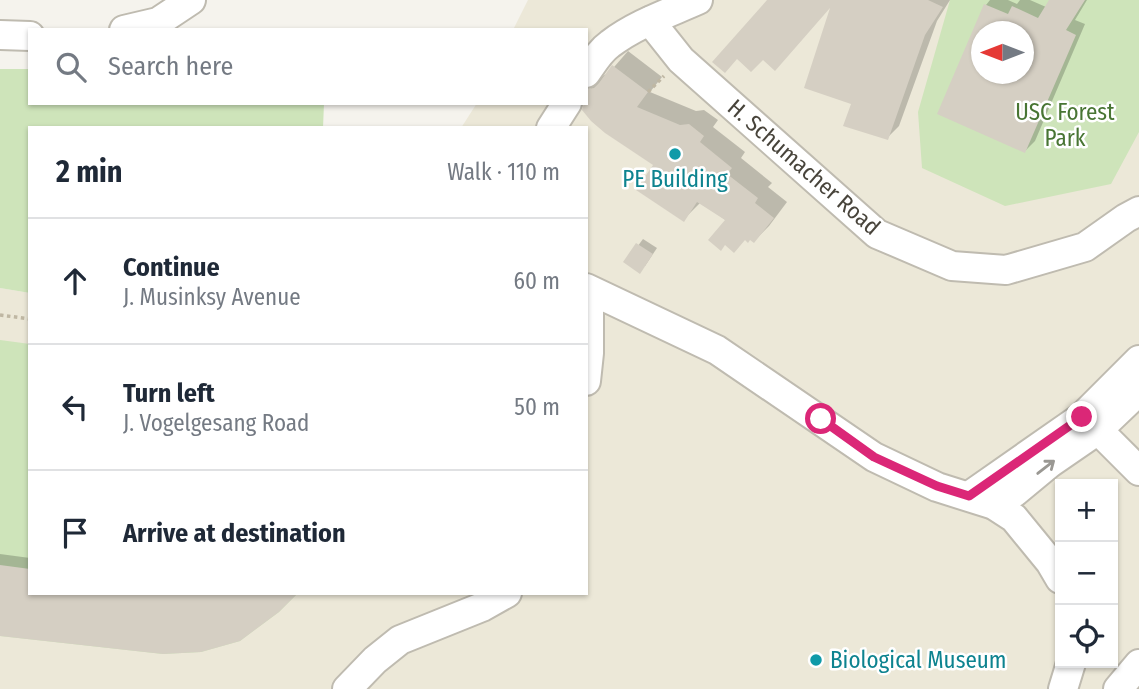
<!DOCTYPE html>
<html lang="en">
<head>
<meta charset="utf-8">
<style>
  :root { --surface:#fff; --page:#f6f6f7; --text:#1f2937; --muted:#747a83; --line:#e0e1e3 }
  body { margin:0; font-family:"Fira Sans Condensed",sans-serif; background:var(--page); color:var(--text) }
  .controls { position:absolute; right:21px; bottom:21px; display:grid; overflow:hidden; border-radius:0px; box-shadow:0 2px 5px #0004 }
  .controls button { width:63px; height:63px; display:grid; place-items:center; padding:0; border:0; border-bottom:2px solid var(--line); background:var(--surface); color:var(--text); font:35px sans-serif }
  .compass { position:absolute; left:971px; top:21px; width:63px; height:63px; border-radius:50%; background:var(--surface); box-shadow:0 2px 5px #0004; rotate:270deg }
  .stop { position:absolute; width:21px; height:21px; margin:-16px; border:5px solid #db2777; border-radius:50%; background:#fff }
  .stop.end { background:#db2777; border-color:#fff; box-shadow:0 2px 7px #0008 }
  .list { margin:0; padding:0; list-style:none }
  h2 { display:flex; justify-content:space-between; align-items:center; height:91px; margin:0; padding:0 28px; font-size:30px }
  h2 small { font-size:23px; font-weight:400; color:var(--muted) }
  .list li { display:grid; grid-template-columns:46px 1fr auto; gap:21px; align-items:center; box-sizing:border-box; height:126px; padding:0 28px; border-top:2px solid var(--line) }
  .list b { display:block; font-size:26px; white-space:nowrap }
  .list p { margin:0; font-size:23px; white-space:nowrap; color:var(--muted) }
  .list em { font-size:23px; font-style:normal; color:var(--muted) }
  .icon { flex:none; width:38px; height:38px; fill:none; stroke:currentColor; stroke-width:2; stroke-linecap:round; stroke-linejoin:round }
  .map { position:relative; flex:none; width:1139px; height:689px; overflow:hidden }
  .search { position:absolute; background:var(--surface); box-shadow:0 2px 5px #0004; left:28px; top:28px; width:560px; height:77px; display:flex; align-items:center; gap:18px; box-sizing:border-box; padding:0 24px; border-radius:0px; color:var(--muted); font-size:26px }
  .panel { position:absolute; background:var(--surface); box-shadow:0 2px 5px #0004; left:28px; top:126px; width:560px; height:469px; border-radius:0px }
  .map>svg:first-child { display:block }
  .education { fill:#ece8d8; fill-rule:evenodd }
  .green { fill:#cee4ba; fill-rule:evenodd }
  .shadow { fill:#0003; fill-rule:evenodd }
  .building { fill:#d5cfc3; fill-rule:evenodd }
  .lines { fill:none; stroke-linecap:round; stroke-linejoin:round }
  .minor-casing { stroke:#bfbbb0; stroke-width:32 }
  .path { stroke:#bfb7a3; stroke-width:3.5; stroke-dasharray:3.5 3.5; stroke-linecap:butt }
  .minor { stroke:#fff; stroke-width:28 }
  .oneway { stroke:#9a9893 }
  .route { stroke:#db2777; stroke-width:9 }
  .culture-dot { fill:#0f9aa8; stroke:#fff; stroke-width:2.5 }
  .labels { text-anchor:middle; stroke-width:5; stroke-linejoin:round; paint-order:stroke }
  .park-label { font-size:23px; fill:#487533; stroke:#fff }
  .street-label { font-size:23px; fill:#48443b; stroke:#fff }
  .culture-label { font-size:23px; fill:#0d838f; stroke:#fff }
</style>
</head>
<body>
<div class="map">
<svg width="1139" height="689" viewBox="0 0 1139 689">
  <rect width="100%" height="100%" fill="#f5f3ed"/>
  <path class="education" d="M528,0h611v689h-1139v-401l30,5v300h556v-465h-125l16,-25h109v-73h-73zM982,32h42v42h-42zM1060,484h53v179h-53z"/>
  <g class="green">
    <path d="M950,0h189v132l-28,52 -106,22 -83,-38 -4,-56zM982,32h42v42h-42z"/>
    <path d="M0,69h30v34h294l-1,25h-293v165l-30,-5z"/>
    <path d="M0,340l30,4v249h268l-19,19 -39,29 -39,11 -38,2 -163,-18z"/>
  </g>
  <g class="shadow">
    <path d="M769,0h181l-13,21 -38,105 -12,12 -54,-134z"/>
    <path d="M990,0h18l9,4 3,-4h10l16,7 5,-7h36l-12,20 10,4 -50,117 -10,10 -86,-38 47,-108zM982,32h42v42h-42z"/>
    <path d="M628,51l34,26 -12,15 46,19 8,-1 14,10 -5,7 32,25 -4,6 31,25 -4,4 19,15 -18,24 -15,15 -53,-39 -18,18 -28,-55 -69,-62v-8l3,-5 15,-15 4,-1z"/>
    <path d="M643,239l14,9 -12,18 -19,-4z"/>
    <path d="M0,554l30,4v35l-30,41z"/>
  </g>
  <g class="building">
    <path d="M767,0h161l15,7 -18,28 -37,105 -45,-14 8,-22 -47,-16 26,-80 -55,63 -12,-11 -12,12 -14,-13 -12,14 -13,-11z"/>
    <path d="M1049,0h36l-19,30 10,5 -51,118 -88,-39 47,-110 24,10 4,-8 26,12zM982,32h42v42h-42z"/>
    <path d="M612,65l36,27 -11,15 43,18 9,-1 15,12 -4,6 32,26 -5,6 31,24 -3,5 19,15 -20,25 -4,-3 -2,3 -3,-3 -11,13 -9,-8 -4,6 -13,-11 17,-20 -28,-18 -13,20 -48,-32 17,-25 -48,-32 -14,-12 -9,-11 2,-7h2l1,-14 7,-1 5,-5z"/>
    <path d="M636,243l17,11 -13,20 -17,-12z"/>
    <path d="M0,565l30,4v24h268l-19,19 -39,29 -39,11 -38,2 -163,-18z"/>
  </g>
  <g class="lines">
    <g class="minor-casing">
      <g id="minor">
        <path d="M650,21l31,39 196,174 75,32 54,4 79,-23 41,-29 13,-7"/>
        <path d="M124,30l34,-8 33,-22"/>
        <path d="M0,35l30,1"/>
        <path d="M586,73c7,-10 14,-22 24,-29 26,-20 59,-31 88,-44"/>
        <path d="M551,128l16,-25"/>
        <path d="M586,288l131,62 157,107 63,30 57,18 20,13 36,44 10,17"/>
        <path d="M586,298l3,6v49l-3,28"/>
        <path d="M1098,430l41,41"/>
        <path d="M969,496l113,-79 57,-57"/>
        <path d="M994,505l21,-13 35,-29 48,-33 41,-39"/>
        <path d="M347,689l28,-29 25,-20 82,-33 25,-14"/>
        <path d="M1063,689l8,-26"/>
        <path d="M1118,689l21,-25"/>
      </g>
    </g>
    <g class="path">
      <path d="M648,92l16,-16"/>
      <path d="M0,315l30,4"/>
    </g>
    <use href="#minor" class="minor"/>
  </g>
  <defs><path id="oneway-shaft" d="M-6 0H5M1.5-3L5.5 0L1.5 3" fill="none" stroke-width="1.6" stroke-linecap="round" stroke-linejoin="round" transform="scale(1.75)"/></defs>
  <use class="oneway" href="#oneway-shaft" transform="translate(1046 467) rotate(-38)"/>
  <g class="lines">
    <path class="route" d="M821,419l53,38 63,29 32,10 113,-79"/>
  </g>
  <g class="culture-dot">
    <circle cx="675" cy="154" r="7"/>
    <circle cx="816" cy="660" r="7"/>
  </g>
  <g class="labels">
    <g class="park-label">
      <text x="1065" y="120">USC Forest<tspan x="1065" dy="26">Park</tspan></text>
    </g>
    <g class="street-label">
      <text transform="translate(804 167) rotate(41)" y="8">H. Schumacher Road</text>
    </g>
    <g class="culture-label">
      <text x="675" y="187">PE Building</text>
      <text x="830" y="668" text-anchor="start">Biological Museum</text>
    </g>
  </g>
</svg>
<div class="controls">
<button>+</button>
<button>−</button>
<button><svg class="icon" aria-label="locate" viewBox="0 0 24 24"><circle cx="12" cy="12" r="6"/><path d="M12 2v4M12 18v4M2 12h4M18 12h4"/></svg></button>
</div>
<svg class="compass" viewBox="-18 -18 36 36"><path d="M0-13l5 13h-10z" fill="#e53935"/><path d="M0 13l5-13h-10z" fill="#747a83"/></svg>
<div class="stop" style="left:821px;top:419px"></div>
<div class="stop end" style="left:1082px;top:417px"></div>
<div class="search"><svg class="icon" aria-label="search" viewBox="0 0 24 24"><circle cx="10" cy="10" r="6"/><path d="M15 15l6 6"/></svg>Search here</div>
<section class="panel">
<h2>2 min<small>Walk · 110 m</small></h2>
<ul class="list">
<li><svg class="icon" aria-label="ahead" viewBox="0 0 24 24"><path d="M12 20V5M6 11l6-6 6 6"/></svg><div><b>Continue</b><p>J. Musinksy Avenue</p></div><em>60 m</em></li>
<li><svg class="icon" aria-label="left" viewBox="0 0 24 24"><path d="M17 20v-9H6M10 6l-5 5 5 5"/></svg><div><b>Turn left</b><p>J. Vogelgesang Road</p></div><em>50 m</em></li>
<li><svg class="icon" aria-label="arrive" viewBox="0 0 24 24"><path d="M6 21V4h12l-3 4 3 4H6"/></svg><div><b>Arrive at destination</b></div></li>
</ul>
</section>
</div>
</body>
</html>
